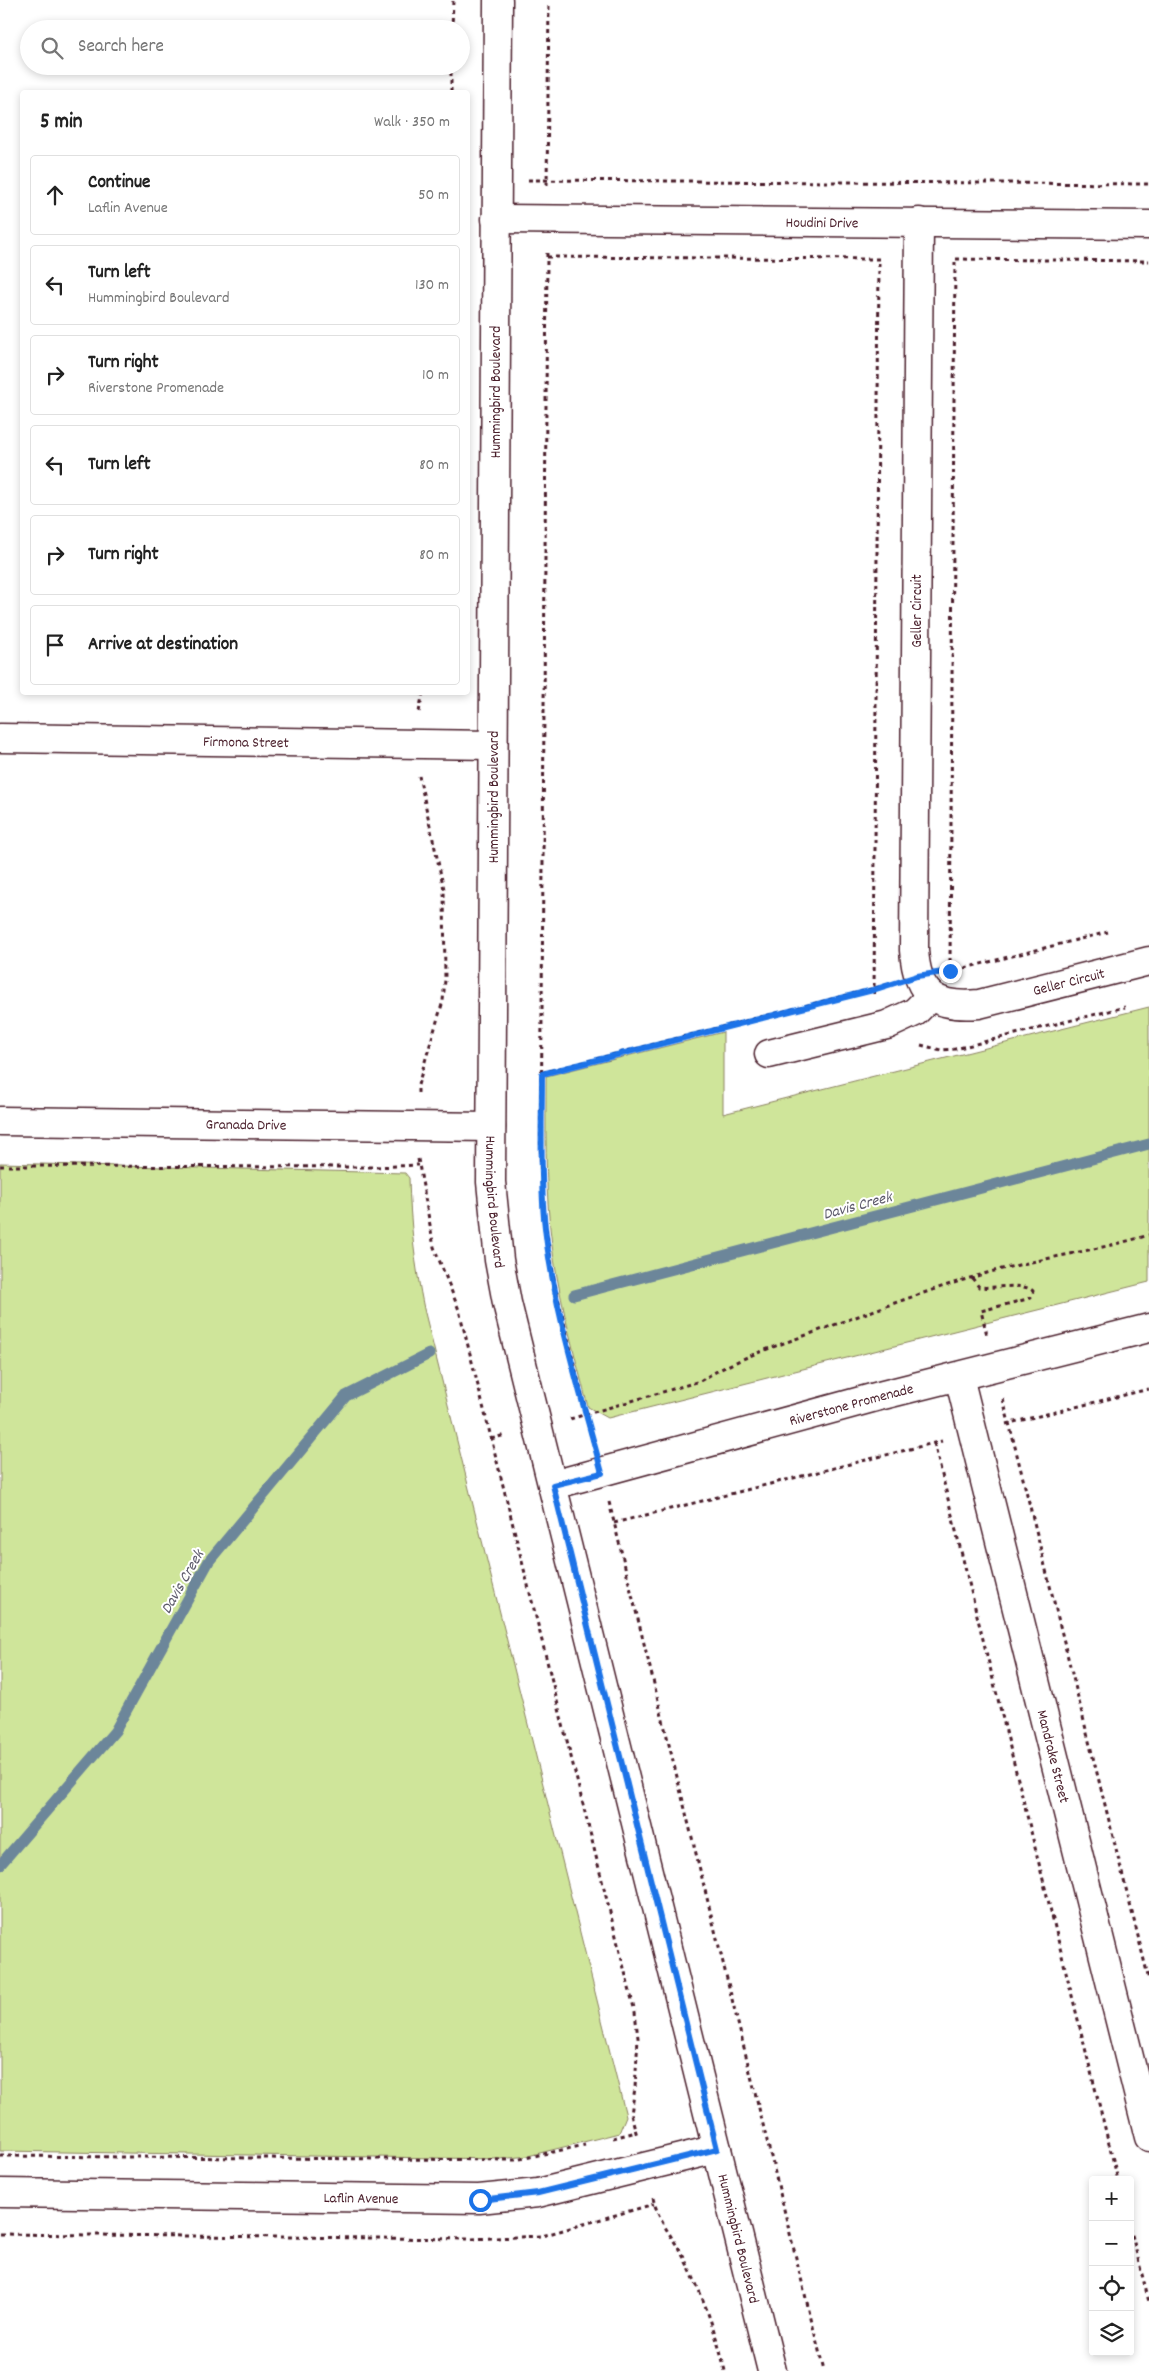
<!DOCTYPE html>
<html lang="en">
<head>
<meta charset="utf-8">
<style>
  :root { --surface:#fff; --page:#f6f6f6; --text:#222; --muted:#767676; --line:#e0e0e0 }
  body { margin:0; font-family:Dekko,sans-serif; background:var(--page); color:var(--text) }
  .controls { position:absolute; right:15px; bottom:15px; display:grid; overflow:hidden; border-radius:5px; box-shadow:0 2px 8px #0003 }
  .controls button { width:45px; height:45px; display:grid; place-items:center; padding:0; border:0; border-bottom:1px solid var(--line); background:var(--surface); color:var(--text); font:25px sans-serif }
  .stop { position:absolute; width:15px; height:15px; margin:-11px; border:4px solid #1a73e8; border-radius:50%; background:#fff }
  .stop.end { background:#1a73e8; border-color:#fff; box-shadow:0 1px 5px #0008 }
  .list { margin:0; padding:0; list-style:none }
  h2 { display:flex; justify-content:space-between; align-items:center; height:65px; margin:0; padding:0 20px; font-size:21px }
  h2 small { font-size:16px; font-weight:400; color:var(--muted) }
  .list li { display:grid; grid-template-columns:32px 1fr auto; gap:15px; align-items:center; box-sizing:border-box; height:80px; margin:0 10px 10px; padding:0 10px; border:1px solid var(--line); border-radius:5px }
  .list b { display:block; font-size:19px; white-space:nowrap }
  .list p { margin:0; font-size:16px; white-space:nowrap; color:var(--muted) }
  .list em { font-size:16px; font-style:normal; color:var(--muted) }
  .icon { flex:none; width:28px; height:28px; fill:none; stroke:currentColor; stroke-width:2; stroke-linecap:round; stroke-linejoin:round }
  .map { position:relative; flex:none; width:1149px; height:2371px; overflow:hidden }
  .search { position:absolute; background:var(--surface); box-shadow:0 2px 8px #0003; left:20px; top:20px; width:450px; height:55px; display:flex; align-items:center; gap:12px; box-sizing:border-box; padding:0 18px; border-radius:28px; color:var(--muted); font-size:19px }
  .panel { position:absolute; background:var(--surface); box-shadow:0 2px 8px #0003; left:20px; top:90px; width:450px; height:605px; border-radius:5px }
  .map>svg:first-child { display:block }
  .green { fill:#cfe59a; stroke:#8c8262 }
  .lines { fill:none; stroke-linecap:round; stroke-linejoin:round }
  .stream { stroke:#6c869a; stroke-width:11 }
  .minor-casing { stroke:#4a1f2b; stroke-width:31 }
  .path { stroke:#4a1f2b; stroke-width:3; stroke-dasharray:4 4; stroke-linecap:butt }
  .minor { stroke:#fff; stroke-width:28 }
  .route { stroke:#1a73e8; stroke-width:6 }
  .labels { text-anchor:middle; stroke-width:4; stroke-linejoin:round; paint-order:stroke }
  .street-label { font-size:15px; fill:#4a1f2b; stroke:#fff }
  .water-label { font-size:16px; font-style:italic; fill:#5e5b6c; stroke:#fff }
</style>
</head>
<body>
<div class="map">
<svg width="1149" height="2371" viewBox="0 0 1149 2371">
  <rect width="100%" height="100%" fill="#fff"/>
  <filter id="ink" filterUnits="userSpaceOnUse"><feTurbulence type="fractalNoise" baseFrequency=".02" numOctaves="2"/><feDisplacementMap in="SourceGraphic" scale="10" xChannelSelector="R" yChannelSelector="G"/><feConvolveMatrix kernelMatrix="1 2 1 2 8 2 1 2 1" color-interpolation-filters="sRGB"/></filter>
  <g filter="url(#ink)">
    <g class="green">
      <path d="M1149,1007v275l-541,136 -20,-11c-15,-59 -32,-118 -38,-179 -5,-50 -4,-101 -4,-152l177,-44v82z"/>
      <path d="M0,1163l405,10 4,5c1,44 6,88 15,131l202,807 -7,17 -91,23 -28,3 -500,-8z"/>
    </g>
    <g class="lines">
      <g class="stream">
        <path d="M574,1295l575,-151"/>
        <path d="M0,1865l115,-134 94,-170 137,-165 83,-42"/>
      </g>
      <g class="minor-casing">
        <g id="minor">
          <path id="s1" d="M498,0l-7,1182 8,78 8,43 265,1068"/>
          <path id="s2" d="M496,219l653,6"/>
          <path id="s3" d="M919,222l-5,728c3,45 21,58 65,54l170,-43"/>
          <path id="s4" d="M0,738l493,7"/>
          <path d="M769,1054l118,-29 28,-13 16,-16"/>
          <path id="s5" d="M0,1121l491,6"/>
          <path id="s6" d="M959,1377l190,760"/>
          <path id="s7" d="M553,1485l330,-90 266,-67"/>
          <path id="s8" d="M0,2193l479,6 59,-6 179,-44"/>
        </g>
      </g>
      <g class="path">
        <path d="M452,29l1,-29"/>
        <path d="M451,92v-26"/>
        <path d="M528,180l621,4"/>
        <path d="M547,186l2,-184"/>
        <path d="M547,253l-6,911 3,54 11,68 38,155"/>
        <path d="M547,257l332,2 -5,735"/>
        <path d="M419,712l4,-20"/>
        <path d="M950,962l5,-703 194,2"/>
        <path d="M957,970l151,-38"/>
        <path d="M921,1045l20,5 14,-1 170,-42"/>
        <path d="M542,1073l346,-88"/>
        <path d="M418,1093v-8l25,-84 2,-21 -1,-91 -25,-113"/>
        <path d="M418,1159l16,88 25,63 176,702 3,26 -3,50 -4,26 6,22"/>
        <path d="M0,1166l376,1 42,-2"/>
        <path d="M972,1278l7,9c14,2 45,-5 54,4l-2,6 -4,2 -46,12 6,24"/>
        <path d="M1003,1399l146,581"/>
        <path d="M570,1419l130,-38c35,-22 76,-35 115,-49 57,-21 113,-42 172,-59 53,-15 109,-22 162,-38"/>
        <path d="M1006,1424l143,-35"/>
        <path d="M491,1439l14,-4"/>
        <path d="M934,1443l184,737"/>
        <path d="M609,1502l215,869"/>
        <path d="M614,1523l328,-82"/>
        <path d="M613,2138l23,-6"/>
        <path d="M0,2156l516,4 69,-15"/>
        <path d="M653,2198c6,26 22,41 33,64 18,36 30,71 39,109"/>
        <path d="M1130,2227l19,75"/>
        <path d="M0,2234l470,5 72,-3 112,-32"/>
      </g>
      <use href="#minor" class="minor"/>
    </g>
  </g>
  <g class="lines" filter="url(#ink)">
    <path class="route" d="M480,2200l58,-7 179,-44 -164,-664 49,-12c-22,-83 -50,-169 -58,-255 -4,-48 -2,-96 -2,-144l331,-84 44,-14 33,-5"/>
  </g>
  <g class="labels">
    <g class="street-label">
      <text dy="5" stroke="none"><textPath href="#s2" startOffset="326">Houdini Drive</textPath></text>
      <text transform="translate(495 392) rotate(-90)" y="5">Hummingbird Boulevard</text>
      <text transform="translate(916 611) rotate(-90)" y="5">Geller Circuit</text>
      <text dy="5" stroke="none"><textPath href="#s4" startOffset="246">Firmona Street</textPath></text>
      <text transform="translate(493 797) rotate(-90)" y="5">Hummingbird Boulevard</text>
      <text dy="5" stroke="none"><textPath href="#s3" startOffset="920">Geller Circuit</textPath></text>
      <text dy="5" stroke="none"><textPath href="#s5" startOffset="246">Granada Drive</textPath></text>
      <text dy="5" stroke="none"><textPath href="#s1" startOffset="1202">Hummingbird Boulevard</textPath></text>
      <text dy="5" stroke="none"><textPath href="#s7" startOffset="309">Riverstone Promenade</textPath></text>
      <text dy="5" stroke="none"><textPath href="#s6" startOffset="391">Mandrake Street</textPath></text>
      <text dy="5" stroke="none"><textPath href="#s8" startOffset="361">Laflin Avenue</textPath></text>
      <text dy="5" stroke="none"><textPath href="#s1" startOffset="2268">Hummingbird Boulevard</textPath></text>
    </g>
    <g class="water-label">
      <text transform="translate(857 1204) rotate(-15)" y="6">Davis Creek</text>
      <text transform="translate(181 1581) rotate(-60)" y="6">Davis Creek</text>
    </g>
  </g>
</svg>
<div class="controls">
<button>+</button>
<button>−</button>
<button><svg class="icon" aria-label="locate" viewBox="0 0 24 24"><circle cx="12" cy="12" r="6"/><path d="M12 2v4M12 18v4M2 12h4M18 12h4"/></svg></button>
<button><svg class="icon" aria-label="layers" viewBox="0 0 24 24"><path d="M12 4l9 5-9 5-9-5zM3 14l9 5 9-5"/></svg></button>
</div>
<div class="stop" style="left:480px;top:2200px"></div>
<div class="stop end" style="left:950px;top:971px"></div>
<div class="search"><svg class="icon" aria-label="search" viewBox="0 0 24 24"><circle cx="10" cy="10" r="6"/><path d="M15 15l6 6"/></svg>Search here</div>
<section class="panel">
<h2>5 min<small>Walk · 350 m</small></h2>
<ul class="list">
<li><svg class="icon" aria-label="ahead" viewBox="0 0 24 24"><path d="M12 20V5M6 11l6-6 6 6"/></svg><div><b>Continue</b><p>Laflin Avenue</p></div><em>50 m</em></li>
<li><svg class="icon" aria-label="left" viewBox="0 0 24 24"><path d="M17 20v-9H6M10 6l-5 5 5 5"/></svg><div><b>Turn left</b><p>Hummingbird Boulevard</p></div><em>130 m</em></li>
<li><svg class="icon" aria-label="right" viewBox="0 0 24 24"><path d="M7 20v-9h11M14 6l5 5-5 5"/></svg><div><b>Turn right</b><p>Riverstone Promenade</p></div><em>10 m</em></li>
<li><svg class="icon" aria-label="left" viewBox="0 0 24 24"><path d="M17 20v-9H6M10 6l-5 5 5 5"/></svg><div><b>Turn left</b></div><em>80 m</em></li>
<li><svg class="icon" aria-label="right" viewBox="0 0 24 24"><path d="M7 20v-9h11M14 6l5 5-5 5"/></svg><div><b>Turn right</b></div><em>80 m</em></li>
<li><svg class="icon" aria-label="arrive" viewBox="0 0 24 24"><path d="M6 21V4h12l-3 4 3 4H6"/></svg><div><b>Arrive at destination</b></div></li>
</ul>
</section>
</div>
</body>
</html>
